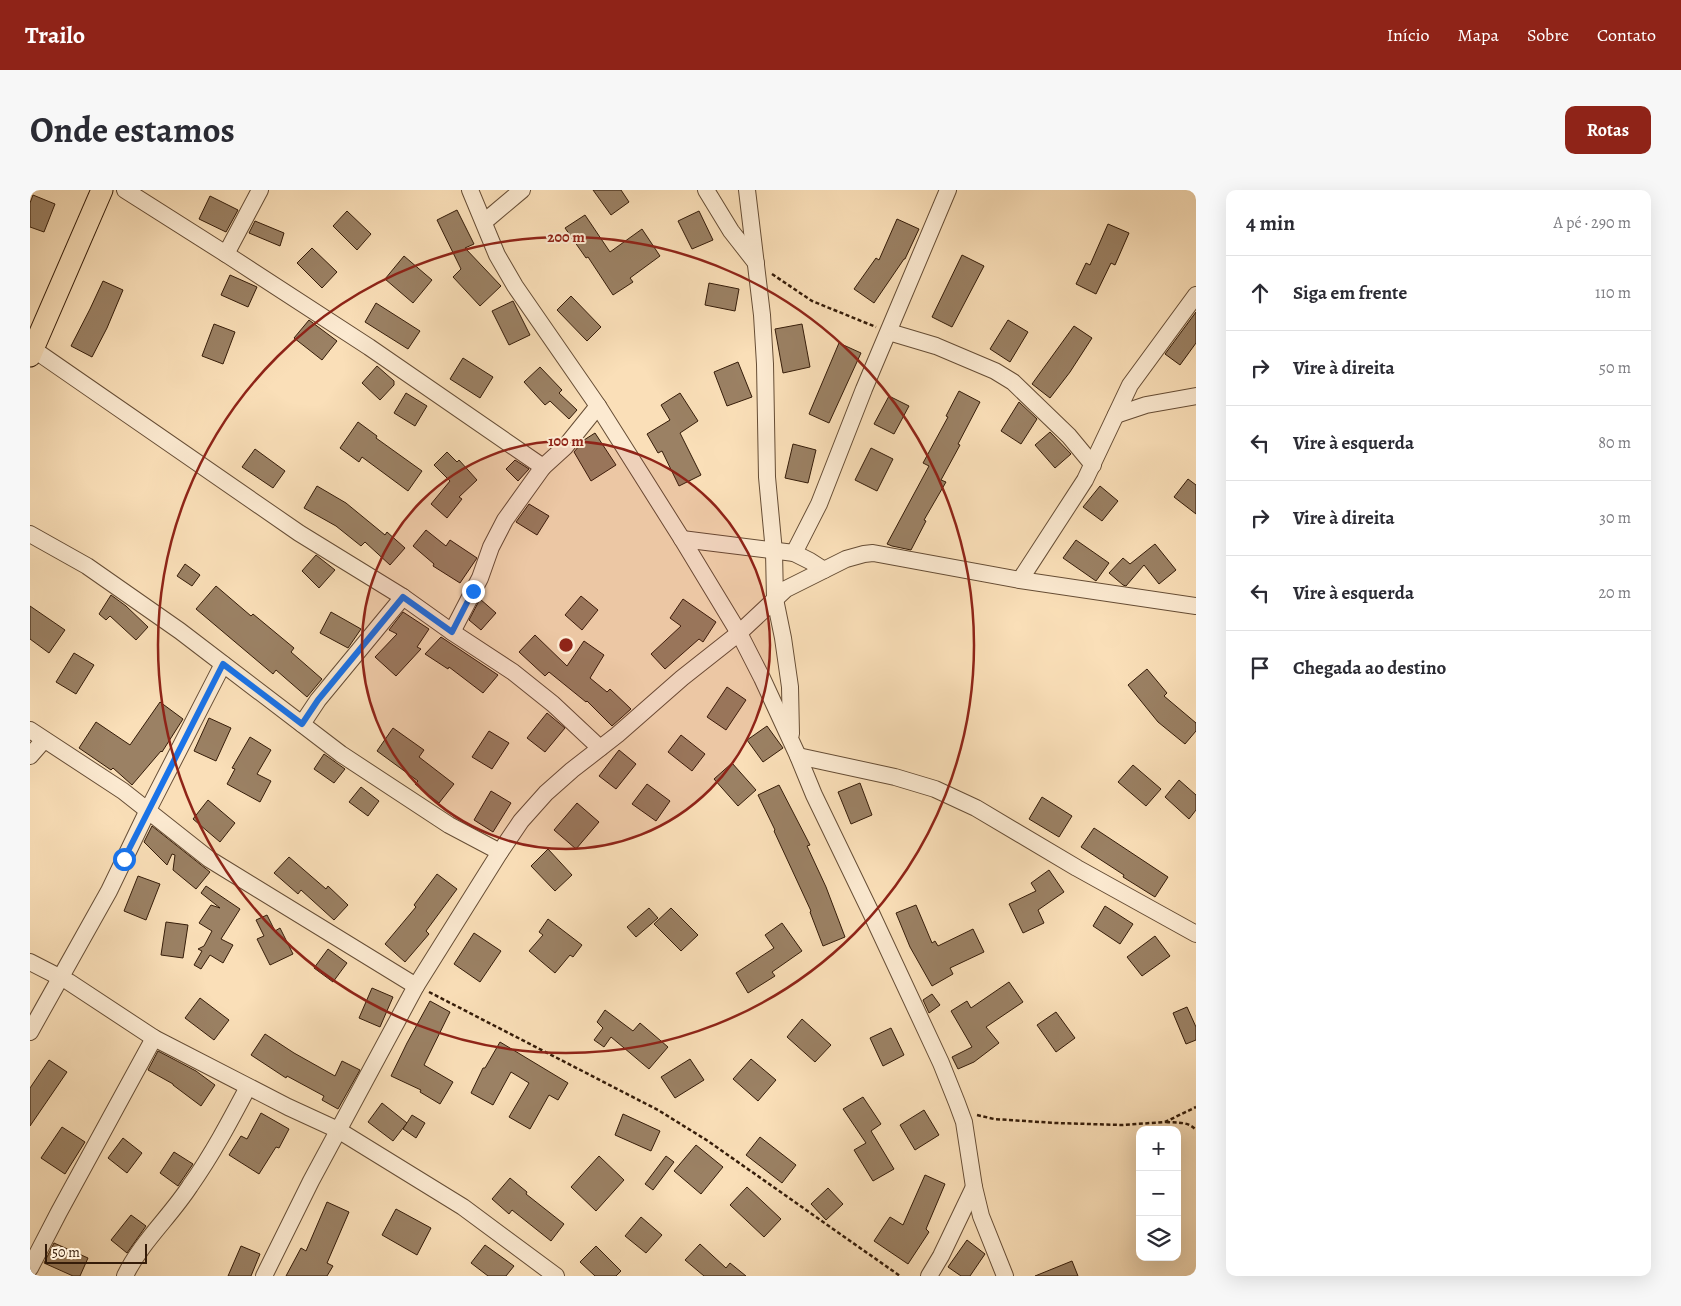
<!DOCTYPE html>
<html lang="pt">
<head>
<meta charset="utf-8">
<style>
  :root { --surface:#fff; --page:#f7f7f7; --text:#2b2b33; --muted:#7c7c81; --line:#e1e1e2; --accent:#8f2418 }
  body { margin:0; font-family:Alegreya,serif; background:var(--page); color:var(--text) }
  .controls { position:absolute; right:15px; bottom:15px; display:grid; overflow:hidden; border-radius:10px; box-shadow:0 5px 20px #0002 }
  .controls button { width:45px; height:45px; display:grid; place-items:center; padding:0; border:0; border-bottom:1px solid var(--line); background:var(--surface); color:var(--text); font:25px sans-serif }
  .scale { position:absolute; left:15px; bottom:12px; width:102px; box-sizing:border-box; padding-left:5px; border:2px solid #351c09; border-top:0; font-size:14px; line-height:18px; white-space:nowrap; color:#351c09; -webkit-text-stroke:4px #fcead1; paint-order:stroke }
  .stop { position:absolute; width:15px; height:15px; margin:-11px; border:4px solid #1a73e8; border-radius:50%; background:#fff }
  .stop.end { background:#1a73e8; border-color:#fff; box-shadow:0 1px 5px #0008 }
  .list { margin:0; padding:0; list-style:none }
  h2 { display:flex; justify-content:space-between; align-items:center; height:65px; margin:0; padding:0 20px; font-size:21px }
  h2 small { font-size:16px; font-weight:400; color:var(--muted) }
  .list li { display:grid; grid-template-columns:32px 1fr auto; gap:15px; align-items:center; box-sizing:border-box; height:75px; padding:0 20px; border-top:1px solid var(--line) }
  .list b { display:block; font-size:19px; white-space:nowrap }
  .list em { font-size:16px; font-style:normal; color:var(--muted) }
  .icon { flex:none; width:28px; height:28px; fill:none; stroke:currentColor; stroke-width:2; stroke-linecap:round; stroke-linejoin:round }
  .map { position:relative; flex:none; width:1166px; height:1086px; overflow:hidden; border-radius:10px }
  header { display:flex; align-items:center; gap:30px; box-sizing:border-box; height:70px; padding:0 25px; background:var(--accent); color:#fff }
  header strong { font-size:24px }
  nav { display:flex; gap:28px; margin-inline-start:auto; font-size:18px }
  .intro { display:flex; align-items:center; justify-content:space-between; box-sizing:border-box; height:120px; padding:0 30px }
  h1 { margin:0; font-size:35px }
  .button { padding:12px 22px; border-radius:10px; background:var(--accent); color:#fff; font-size:18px; font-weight:700 }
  main { display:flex; gap:30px; padding:0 30px }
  aside { flex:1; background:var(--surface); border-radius:10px; box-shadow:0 5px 20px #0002 }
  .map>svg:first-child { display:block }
  .building { fill:#9b8164; stroke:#351c09 }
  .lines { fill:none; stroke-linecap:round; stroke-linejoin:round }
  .minor-casing { stroke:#664d35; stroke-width:18 }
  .major-casing { stroke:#351c09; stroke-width:23 }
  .path { stroke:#351c09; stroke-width:2.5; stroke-dasharray:4 2.5; stroke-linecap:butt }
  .minor { stroke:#fcead1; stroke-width:16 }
  .major { stroke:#fadfb8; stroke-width:21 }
  .route { stroke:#1a73e8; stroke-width:6 }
  .ring { fill:none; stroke:#8f2418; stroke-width:2.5 }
  .centre { fill:#8f2418; stroke:#fcead1; stroke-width:2.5 }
  .ring-label { font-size:15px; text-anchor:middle; font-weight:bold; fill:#8f2418; stroke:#fcead1; stroke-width:4; stroke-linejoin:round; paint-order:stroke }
</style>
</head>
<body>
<header>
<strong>Trailo</strong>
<nav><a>Início</a><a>Mapa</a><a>Sobre</a><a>Contato</a></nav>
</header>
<div class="intro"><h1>Onde estamos</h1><a class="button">Rotas</a></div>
<main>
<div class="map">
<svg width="1166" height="1086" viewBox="0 0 1166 1086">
  <rect width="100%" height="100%" fill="#fadfb8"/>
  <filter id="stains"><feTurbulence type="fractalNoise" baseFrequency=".004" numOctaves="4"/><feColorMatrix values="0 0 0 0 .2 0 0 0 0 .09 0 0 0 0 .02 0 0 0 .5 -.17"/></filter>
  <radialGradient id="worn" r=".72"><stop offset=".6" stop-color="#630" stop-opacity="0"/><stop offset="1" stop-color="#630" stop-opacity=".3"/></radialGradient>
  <g class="building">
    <path d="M563,0h28l8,12 -18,13z"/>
    <path d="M3,5l22,9 -11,28 -14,-5v-24z"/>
    <path d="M180,6l28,14 -12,22 -27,-13z"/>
    <path d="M427,20l17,34 -9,4 36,38 -21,20 -27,-29 8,-8 -24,-49z"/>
    <path d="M317,21l24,23 -14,16 -24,-24z"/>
    <path d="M669,21l14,29 -21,9 -14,-28z"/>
    <path d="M555,25l25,37 32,-23 18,27 -30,22 3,4 -20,13 -25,-38 -2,1 -21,-30z"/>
    <path d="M867,29l22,10 -14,30h-1l-30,44 -20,-14 22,-31 3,2z"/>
    <path d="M225,31l29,12 -4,13 -31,-13z"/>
    <path d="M1078,34l21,9 -14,32 -4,-2 -15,31 -20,-10 10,-21 4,2z"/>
    <path d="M282,58l25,24 -15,16 -25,-25z"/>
    <path d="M932,65l22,11 -32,61 -20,-10z"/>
    <path d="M374,66l28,24 -19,23 -28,-24z"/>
    <path d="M200,85l27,12 -9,20 -27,-12z"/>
    <path d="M73,91l20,9 -16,38 -15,29 -21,-11 19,-37z"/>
    <path d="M679,93l30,6 -4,22 -30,-6z"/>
    <path d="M541,106l30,31 -14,14 -30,-31z"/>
    <path d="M483,111l17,34 -21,10 -17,-34z"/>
    <path d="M346,113l44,28 -12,18 -43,-27z"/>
    <path d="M1166,122v31l-16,22 -15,-11z"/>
    <path d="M279,130l28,21 -15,19 -28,-22z"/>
    <path d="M978,130l20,12 -18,30 -20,-13z"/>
    <path d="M184,134l21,8 -12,32 -21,-8z"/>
    <path d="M772,134l8,43 -27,6 -8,-44z"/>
    <path d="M1044,136l18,12 -22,34 -20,26 -18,-14z"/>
    <path d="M809,153l22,10 -32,70 -20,-9z"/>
    <path d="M433,168l30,19 -13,21 -30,-19z"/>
    <path d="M708,172l14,35 -25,9 -13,-34z"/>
    <path d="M347,176l17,15v4l-14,15 -18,-17z"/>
    <path d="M510,177l22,23 -3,3 18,17 -8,9 -19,-18 -5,4 -21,-23z"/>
    <path d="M929,201l21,11 -22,42 2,1 -19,35 5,2 -22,38 2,1 -15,29 -19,-4 -5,-2 42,-78 -6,-3 25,-46 -2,-1z"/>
    <path d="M376,203l21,13 -12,20 -21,-13z"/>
    <path d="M650,203l18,28 -18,12 21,42 -22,11 -17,-35 -4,2 -11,-19 23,-14 -9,-15z"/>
    <path d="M859,206l20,10 -15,28 -20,-10z"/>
    <path d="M989,212l18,17 -16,25 -20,-13z"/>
    <path d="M328,232l19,14 -1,2 46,33 -14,20 -46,-34 -3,5 -19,-14z"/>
    <path d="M1020,242l21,22 -16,14 -20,-23z"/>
    <path d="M565,243l21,32 -25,16 -17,-29 10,-12z"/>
    <path d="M763,254l23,6 -8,33 -23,-5z"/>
    <path d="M841,258l22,11 -16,32 -22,-11z"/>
    <path d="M225,259l30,22 -12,17 -31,-21z"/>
    <path d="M417,262l10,10 2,-2 18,20 -18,17 3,2 -15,19 -16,-14 19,-23 -16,-16z"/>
    <path d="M485,270l14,9 -11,12 -12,-12z"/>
    <path d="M1158,289l8,6v29l-22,-17z"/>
    <path d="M287,296l29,17 39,32 2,-3 18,16 -15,17 -25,-23 -4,4 -25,-20 -32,-18z"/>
    <path d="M1070,296l18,15 -16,20 -19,-14z"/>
    <path d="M499,314l20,12 -12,19 -21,-13z"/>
    <path d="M396,340l20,16 4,-6 27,18 -17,25 -27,-17 1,-2 -21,-18z"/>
    <path d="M1046,350l33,23 -13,18 -33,-23z"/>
    <path d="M1125,354l21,26 -17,14 -15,-19 -18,21 -3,-1 -14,-12 14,-15 7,6z"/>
    <path d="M286,365l19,15 -16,18 -17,-17z"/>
    <path d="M155,374l15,11 -8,11 -15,-10z"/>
    <path d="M186,396l35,30 2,-2 41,34 -3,4 31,27 -15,18 -31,-27 -3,4 -77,-65z"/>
    <path d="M81,405l15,11 22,21 -12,13 -26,-24 -4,4 -7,-6z"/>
    <path d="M551,406l17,14 -16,20 -17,-15z"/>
    <path d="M450,409l16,14 -15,17 -12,-10z"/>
    <path d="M653,409l33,23 -13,20 -4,-3 -34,30 -14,-15 30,-28 -11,-8z"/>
    <path d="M0,416l35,24 -16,23 -19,-14z"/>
    <path d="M301,422l30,17 -13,19 -28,-15z"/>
    <path d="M373,422l26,17 -12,18 4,2 -25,27 -21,-19 22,-23 -8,-4z"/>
    <path d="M505,445l32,31 17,-25 20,14 -14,23 17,14 3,-3 21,20 -19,17 -25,-25 -1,1 -37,-30 -4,4 -26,-24z"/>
    <path d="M411,447l57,38 -15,18 -34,-26 -1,2 -23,-15z"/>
    <path d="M44,463l20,12 -18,29 -20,-12z"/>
    <path d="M1117,479l20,24 -3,3 32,27v8l-11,13 -27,-22 -30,-37z"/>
    <path d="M697,497l19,13 -20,30 -19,-13z"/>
    <path d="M130,512l23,17 -21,33 -1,-1 -29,34 -19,-17 -2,2 -32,-22 17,-26 34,23z"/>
    <path d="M517,523l18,15 -20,24 -18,-14z"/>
    <path d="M179,528l22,10 -15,33 -22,-10z"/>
    <path d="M737,536l16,22 -20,14 -16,-22z"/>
    <path d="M363,538l31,22 -5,7 35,27 -15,19 -24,-19 3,-3 -41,-30z"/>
    <path d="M459,541l20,12 -17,26 -20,-12z"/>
    <path d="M651,545l24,19 -13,17 -24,-19z"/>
    <path d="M220,547l21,13 -14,24 14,7 -11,21 -33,-18 8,-15 -3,-1z"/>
    <path d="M589,560l17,14 -20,25 -17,-13z"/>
    <path d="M294,564l21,15 -11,14 -20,-14z"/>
    <path d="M702,573l24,27 -18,16 -24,-27z"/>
    <path d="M1103,575l28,24 -15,17 -28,-24z"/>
    <path d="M1149,590l17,15v15l-7,9 -24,-22z"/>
    <path d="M830,593l12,32 -21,9 -13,-32z"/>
    <path d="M617,594l23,17 -14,20 -24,-17z"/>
    <path d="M749,595l31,60 -3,1 19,41 19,50 -22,9 -13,-34 1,-1 -37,-80 1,-1 -17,-35z"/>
    <path d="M331,597l18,14 -11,15 -19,-14z"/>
    <path d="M461,601l20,12 -18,29 -19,-12z"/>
    <path d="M1012,607l30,19 -13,21 -30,-18z"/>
    <path d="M178,610l27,23 -15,19 -27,-23z"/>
    <path d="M547,613l22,19 -23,27 -22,-19z"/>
    <path d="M122,636l58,46 -14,17 -23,-19 2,-15 -3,-1 -5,11 -23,-23z"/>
    <path d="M1064,638l74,49 -13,20 -32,-20 1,-2 -43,-28z"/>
    <path d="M518,659l24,26 -17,16 -24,-25z"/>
    <path d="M259,667l37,32 2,-3 20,19 -14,15 -33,-30 -3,4 -24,-21z"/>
    <path d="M1019,680l15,22 -26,18 6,13 -21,10 -14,-29 27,-13 -5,-8z"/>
    <path d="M407,684l20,15 -31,42 3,3 -24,28 -20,-18 31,-37 -2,-2z"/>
    <path d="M108,686l22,8 -14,36 -22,-9z"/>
    <path d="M176,696l34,23 -19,30 12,6 -10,18 -13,-8 -9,14 -7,-4 8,-14 -4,-2 6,-3 8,-15 -13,-8 12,-18 9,3 -19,-15z"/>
    <path d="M886,715l16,38 3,-2 3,5 35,-17 11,23 -34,16 3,6 -21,12 -22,-39 -14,-34z"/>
    <path d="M1075,716l28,18 -13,20 -27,-18z"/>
    <path d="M619,718l9,10 -22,19 -9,-10z"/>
    <path d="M641,718l27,27 -17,16 -27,-27z"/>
    <path d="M237,725l8,16 5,-3 13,26 -23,11 -13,-26 7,-3 -8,-16z"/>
    <path d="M518,729l34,26 -9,12 -3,-2 -15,18 -26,-22 14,-16 -4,-3z"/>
    <path d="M136,732l22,3 -5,33 -22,-3z"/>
    <path d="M752,733l20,28 -30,21 3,4 -27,17 -12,-20 38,-25 -9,-13z"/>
    <path d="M444,743l27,18 -21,31 -26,-18z"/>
    <path d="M1125,746l15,20 -28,20 -15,-19z"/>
    <path d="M298,759l19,14 -14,19 -19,-14z"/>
    <path d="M979,792l14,20 -37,25 13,16 -25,19 -16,7 -6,-12 20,-10 -21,-36 16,-10 4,7z"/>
    <path d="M342,798l21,9 -13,30 -21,-9z"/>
    <path d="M902,804l8,11 -11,8 -6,-13z"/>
    <path d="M170,808l29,22 -15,20 -29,-22z"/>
    <path d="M400,811l20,11 -26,53 29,17 -13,22 -20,-12 1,-2 -30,-14 16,-33z"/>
    <path d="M1157,817l9,20v13l-10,4 -13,-31z"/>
    <path d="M575,820l28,21 7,-8 28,24 -19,22 -38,-32 -7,10 -10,-7 9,-12 -6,-6z"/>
    <path d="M1026,822l19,26 -19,14 -19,-27z"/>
    <path d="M772,829l29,26 -16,17 -28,-25z"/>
    <path d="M861,838l13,27 -21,11 -13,-28z"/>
    <path d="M235,844l29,19 41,23 7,-15 18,9 -22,39 -16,-9 2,-4 -37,-20 -1,2 -35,-23z"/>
    <path d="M470,852l68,41 -10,17 -9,-5 -19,34 -21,-12 20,-34 -18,-11 -18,33 -22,-12 12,-25h2z"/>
    <path d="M128,861l38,20 19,14 -14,21 -28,-21v-1l-25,-14z"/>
    <path d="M660,869l14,21 -29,18 -14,-21z"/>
    <path d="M721,869l25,21 -18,21 -25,-22z"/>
    <path d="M19,870l18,12 -37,54v-38z"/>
    <path d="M833,907l18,27 -10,7 23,38 -21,12 -19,-31 12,-7 -23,-34z"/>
    <path d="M352,913l25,20 -14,18 -25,-19z"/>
    <path d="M894,920l15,25 -24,15 -15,-25z"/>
    <path d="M231,923l28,16 -10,19 -3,-1 -17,27 -30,-19 12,-19 6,3z"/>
    <path d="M593,924l37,17 -9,20 -36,-16z"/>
    <path d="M382,925l13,8 -9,15 -13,-9z"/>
    <path d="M32,937l23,15 -20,32 -24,-16z"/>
    <path d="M730,947l36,28 -14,18 -36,-28z"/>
    <path d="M93,948l19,15 -15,20 -19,-15z"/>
    <path d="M666,955l27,22 -22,27 -27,-23z"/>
    <path d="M144,962l19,12 -15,22 -18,-13z"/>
    <path d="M569,966l25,24 -28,31 -25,-24z"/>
    <path d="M636,966l8,6 -21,28 -8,-6z"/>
    <path d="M895,985l20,9 -19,45 3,3 -21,32 -34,-23 16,-24 13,8z"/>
    <path d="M480,988l17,14 -1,2 38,30 -13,17 -39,-31 -3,4 -17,-15z"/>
    <path d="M717,997l34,32 -17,18 -34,-32z"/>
    <path d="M798,998l15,16 -17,16 -15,-16z"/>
    <path d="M297,1012l22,10 -22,51 6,3 -6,10h-41l15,-28 5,3z"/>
    <path d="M366,1019l35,19 -14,27 -35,-20z"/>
    <path d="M101,1025l15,11 -19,27 -16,-13z"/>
    <path d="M611,1027l21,18 -16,18 -21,-17z"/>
    <path d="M937,1050l18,14 -15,22h-9l-13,-9z"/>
    <path d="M24,1053l34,15 -8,18h-7l-29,-13z"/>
    <path d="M670,1054l26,24 4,-5 16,13h-42l-19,-16z"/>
    <path d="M455,1055l29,21 -8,10h-18l-17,-13z"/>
    <path d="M211,1056l19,8 -9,22h-23z"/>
    <path d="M566,1056l25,25 -5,5h-21l-15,-14z"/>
    <path d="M1042,1071l6,15h-43z"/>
  </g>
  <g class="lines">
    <g class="minor-casing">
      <g id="minor">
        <path d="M95,0l101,64 143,93 174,120 22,-20 33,-41"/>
        <path d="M440,0l27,65 18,31 83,120 84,133 57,94 23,45 36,78 16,39 58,120 69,148 16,40 7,19 10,65 7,29 24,60"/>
        <path d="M676,0l25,41 25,32"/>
        <path d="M717,0l15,125 3,49 2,113 7,75 1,47 8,39 7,49 1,47"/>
        <path d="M454,32l38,-32"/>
        <path d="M196,64l34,-64"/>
        <path d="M859,142l47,14 59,25 18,11 56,54 24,29"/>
        <path d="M3,159l266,184 104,64 49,35 61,40 40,32 47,44"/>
        <path d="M1086,225l30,-10 50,-9"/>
        <path d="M0,344l57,32 93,65 161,123 108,71 51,27"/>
        <path d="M652,349l112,14 16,8 14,9"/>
        <path d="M764,363l25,-49 45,-115 84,-199"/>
        <path d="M990,390l65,-100 45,-95 66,-90"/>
        <path d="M422,442l28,-54 11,-31 14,-27 38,-53"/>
        <path d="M272,534l16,-24 85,-103"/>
        <path d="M0,540l93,61 86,68 207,127"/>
        <path d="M0,566l14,-16"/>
        <path d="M768,566l97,21 40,12 41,19 101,60 119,66"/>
        <path d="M0,772l39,20 85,56 134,69 50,23 125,77 93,69"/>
        <path d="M0,842l79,-141 39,-81 75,-146"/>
        <path d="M0,1078l29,-56 95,-174"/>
        <path d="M95,1086c16,-34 45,-59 65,-90 22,-31 40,-65 58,-99"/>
        <path d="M234,1086l47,-95 105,-195 84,-134 21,-31 25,-28 26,-23 45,-35 65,-57 57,-45 47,-44 60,-30 18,-5 9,-1 147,27 176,26"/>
        <path d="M899,1086l12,-20 33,-69"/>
      </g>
    </g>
    <g class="major-casing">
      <path id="major" d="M0,166l72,-166"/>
    </g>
    <g class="path">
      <path d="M742,84l40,27 64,26"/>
      <path d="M399,802l229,118 50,31 192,135"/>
      <path d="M947,925l17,4 61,4 68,2 42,-3 31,-15"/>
      <path d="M1136,932c11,1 22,-1 30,8"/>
    </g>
    <use href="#minor" class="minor"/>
    <use href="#major" class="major"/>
  </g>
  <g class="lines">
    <path class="route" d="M94,669l99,-195 79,60 16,-24 85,-103 49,35 21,-41"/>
  </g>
  <circle cx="536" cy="455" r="204" fill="#8f2418" fill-opacity=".12"/>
  <g class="ring">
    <circle cx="536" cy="455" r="204"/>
    <circle cx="536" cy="455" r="408"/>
  </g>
  <circle cx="536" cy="455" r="8" class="centre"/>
  <g class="ring-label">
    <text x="536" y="52">200 m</text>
    <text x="536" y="256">100 m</text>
  </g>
  <rect width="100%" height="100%" filter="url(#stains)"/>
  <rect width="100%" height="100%" fill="url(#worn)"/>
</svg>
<div class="controls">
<button>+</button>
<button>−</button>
<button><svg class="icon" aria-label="layers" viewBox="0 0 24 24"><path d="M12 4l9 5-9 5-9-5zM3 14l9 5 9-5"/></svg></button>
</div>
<div class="scale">50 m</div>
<div class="stop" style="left:94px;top:669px"></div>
<div class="stop end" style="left:443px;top:401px"></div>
</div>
<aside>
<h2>4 min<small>A pé · 290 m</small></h2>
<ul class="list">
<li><svg class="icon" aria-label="ahead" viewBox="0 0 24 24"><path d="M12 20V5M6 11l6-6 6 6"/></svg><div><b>Siga em frente</b></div><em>110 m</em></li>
<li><svg class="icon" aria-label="right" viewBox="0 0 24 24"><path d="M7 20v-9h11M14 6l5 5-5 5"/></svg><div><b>Vire à direita</b></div><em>50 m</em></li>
<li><svg class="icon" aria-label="left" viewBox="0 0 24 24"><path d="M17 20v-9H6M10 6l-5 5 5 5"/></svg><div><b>Vire à esquerda</b></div><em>80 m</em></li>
<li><svg class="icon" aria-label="right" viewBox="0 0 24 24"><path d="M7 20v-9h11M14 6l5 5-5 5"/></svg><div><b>Vire à direita</b></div><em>30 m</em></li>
<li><svg class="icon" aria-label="left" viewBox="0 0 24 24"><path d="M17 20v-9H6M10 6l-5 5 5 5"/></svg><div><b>Vire à esquerda</b></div><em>20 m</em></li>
<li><svg class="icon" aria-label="arrive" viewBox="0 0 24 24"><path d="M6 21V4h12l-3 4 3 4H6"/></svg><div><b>Chegada ao destino</b></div></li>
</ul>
</aside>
</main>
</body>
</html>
